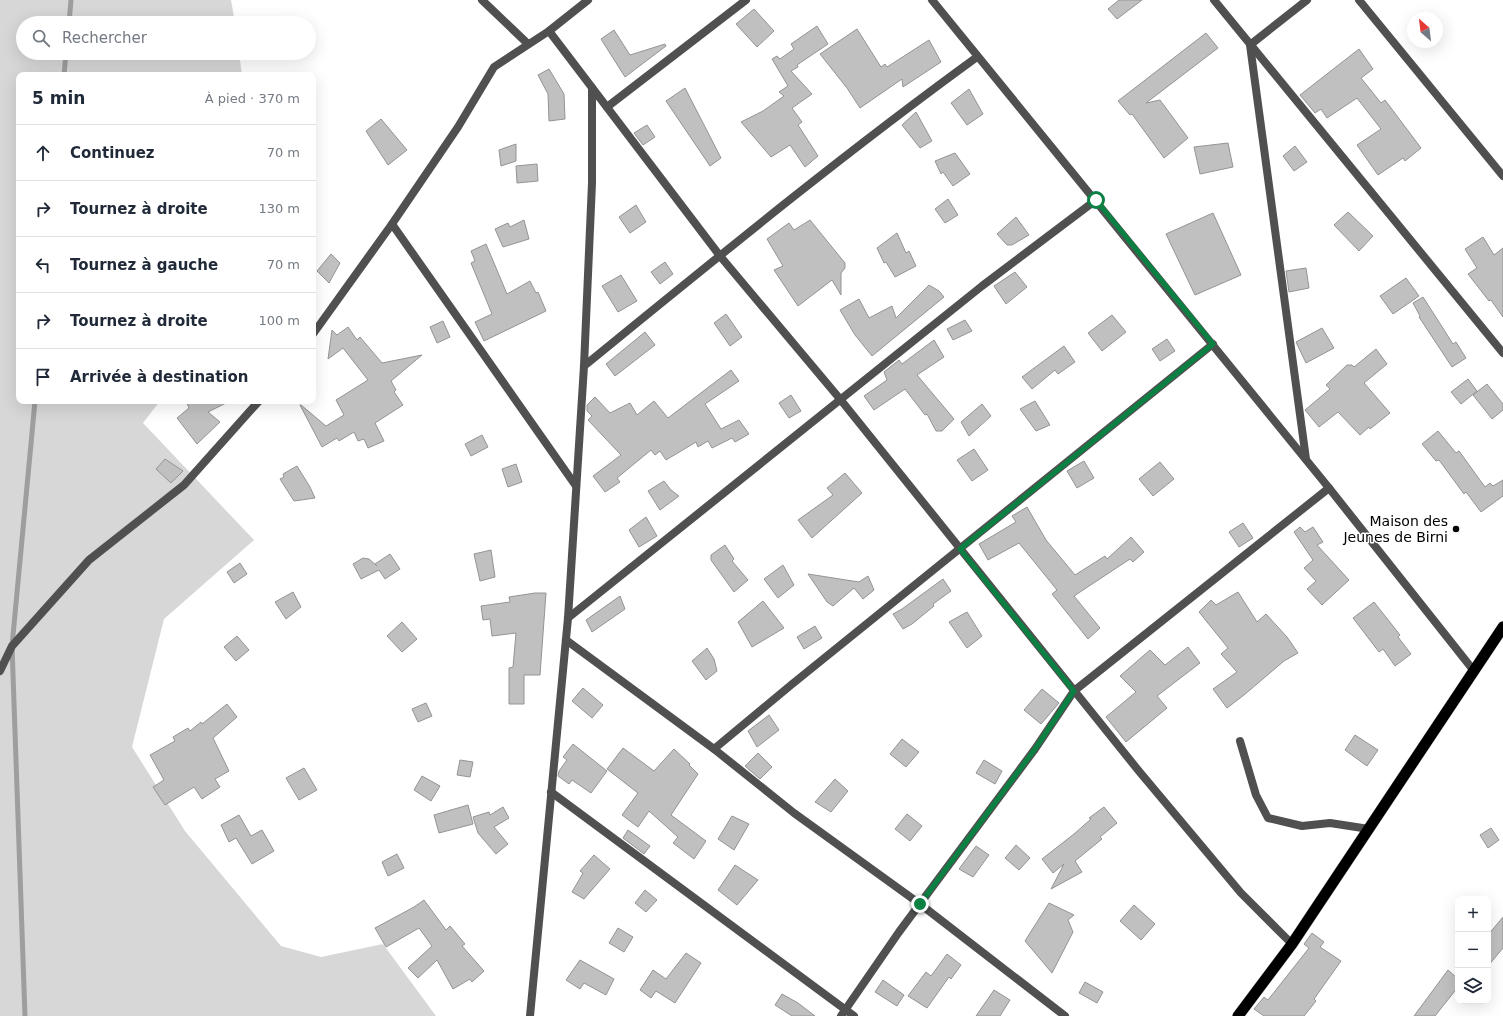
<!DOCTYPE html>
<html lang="fr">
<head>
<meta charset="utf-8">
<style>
  :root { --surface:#fff; --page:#f2f2f3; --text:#1f2937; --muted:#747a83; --line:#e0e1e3 }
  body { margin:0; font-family:"DejaVu Sans",sans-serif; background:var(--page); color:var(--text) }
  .controls { position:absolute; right:12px; bottom:12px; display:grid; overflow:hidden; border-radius:8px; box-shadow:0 4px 16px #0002 }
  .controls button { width:36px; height:36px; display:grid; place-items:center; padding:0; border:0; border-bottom:1px solid var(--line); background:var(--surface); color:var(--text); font:20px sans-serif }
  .compass { position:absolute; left:1407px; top:12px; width:36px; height:36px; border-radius:50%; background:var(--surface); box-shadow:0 4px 16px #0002; rotate:332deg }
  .stop { position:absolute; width:12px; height:12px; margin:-9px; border:3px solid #0b8043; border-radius:50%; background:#fff }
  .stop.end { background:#0b8043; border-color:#fff; box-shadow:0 1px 4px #0008 }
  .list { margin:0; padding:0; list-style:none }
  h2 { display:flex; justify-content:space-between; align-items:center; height:52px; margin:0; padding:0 16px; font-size:17px }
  h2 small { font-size:13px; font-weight:400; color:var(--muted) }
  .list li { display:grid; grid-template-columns:26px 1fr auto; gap:12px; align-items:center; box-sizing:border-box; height:56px; padding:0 16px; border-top:1px solid var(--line) }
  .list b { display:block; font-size:15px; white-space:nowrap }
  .list em { font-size:13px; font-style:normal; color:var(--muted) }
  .icon { flex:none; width:22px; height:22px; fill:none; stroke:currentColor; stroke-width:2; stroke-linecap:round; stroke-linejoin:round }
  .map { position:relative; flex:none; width:1503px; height:1016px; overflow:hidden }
  .search { position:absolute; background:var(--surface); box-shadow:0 4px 16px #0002; left:16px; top:16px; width:300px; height:44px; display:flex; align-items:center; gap:10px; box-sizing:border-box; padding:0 14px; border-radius:22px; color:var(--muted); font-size:15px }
  .panel { position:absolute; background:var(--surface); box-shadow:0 4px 16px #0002; left:16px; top:72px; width:300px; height:332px; border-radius:8px }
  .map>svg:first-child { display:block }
  .green { fill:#d7d7d7 }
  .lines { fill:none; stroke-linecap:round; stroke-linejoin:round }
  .stream { stroke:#9e9e9e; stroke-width:5 }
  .building { fill:#c0c0c0; stroke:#949494 }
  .trunk-casing { stroke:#dbdbdb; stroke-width:12 }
  .service { stroke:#505050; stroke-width:8 }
  .minor { stroke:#505050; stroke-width:8 }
  .trunk { stroke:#000; stroke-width:11 }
  .route { stroke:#0b8043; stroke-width:5 }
  .poi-dot { fill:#000; stroke:#fff; stroke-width:1.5 }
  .labels { text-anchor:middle; stroke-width:3; stroke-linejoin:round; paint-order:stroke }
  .poi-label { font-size:14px; fill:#000; stroke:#fff; text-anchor:end }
</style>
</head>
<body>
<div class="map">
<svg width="1503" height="1016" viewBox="0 0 1503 1016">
  <rect width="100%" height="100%" fill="#fff"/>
  <path class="green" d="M0,0h231l4,23h-212v30h216l3,22h-223v326h141l-17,22 111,117 -90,79 -32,128 53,84 96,115 40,11 62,-13 53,72h-436z"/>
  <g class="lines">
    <g class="stream">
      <path d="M69,23l2,-23"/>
      <path d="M64,75l2,-22"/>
      <path d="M25,1016l-13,-370 23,-245"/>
    </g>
  </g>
  <g class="building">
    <path d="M1119,0h23l-25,19 -9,-10z"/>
    <path d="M754,9l20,22 -17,16 -21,-23z"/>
    <path d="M817,26l11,18 -31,21 1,2 -7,4 21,23 -20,14 10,14 -4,3 20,31 -13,11 -15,-22 -19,12 -30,-35 22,-11 21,-15 -5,-4 9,-6 -16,-27 5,-3 3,3 14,-10 -3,-5z"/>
    <path d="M857,29l24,38 4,-3 2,3 42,-27 12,22 -38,25 -1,-8 -42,29 -13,-20 -27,-34z"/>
    <path d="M614,30l16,25 35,-11 1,2 -41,31 -24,-38z"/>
    <path d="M1206,33l12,15 -72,55 14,-3 28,38 -24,20 -32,-44 -2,1 -12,-14z"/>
    <path d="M1359,49l14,20 -12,9 20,25 4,-3 36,48 -16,13 -2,-3 -25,17 -21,-30 24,-16 -24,-31 -30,20 -6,-9 -6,4 -15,-18z"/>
    <path d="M549,69l15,25 1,25 -16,2 -1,-27 -10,-19z"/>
    <path d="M685,88l36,70 -11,8 -44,-65z"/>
    <path d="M969,89l14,25 -16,11 -16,-22z"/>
    <path d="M916,112l16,29 -12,7 -18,-23z"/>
    <path d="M381,119l26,31 -19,15 -22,-34z"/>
    <path d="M647,125l8,12 -12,8 -9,-12z"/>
    <path d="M1228,143l5,24 -33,7 -6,-27z"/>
    <path d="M516,144v17l-15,5 -2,-16z"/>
    <path d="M1295,146l12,16 -13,9 -11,-15z"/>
    <path d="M955,153l15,21 -17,12 -10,-14 -2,2 -6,-13z"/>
    <path d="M537,164l1,17 -21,2 -1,-17z"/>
    <path d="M948,199l10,16 -13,8 -10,-14z"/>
    <path d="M636,205l10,17 -16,11 -11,-16z"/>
    <path d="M1348,212l25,24 -14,15 -25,-26z"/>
    <path d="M1213,213l28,62 -46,20 -29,-61z"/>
    <path d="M1016,217l13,18 -17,10h-5l-10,-11z"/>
    <path d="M524,220l5,19 -26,8 -8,-18 13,-6 2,4z"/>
    <path d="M810,220l35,43v5l-4,5v22l-9,-15 -34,26 -24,-36 9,-4 -16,-27 22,-16 5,7z"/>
    <path d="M897,233l9,20 3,-2 7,15 -21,11 -9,-15 -2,1 -7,-15z"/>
    <path d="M1483,237l11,18 9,-7v69l-12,-17 -2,1 -21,-27 9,-6 -12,-19z"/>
    <path d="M486,244l21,50 23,-13 6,12 2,-1 8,19 -62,30 -9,-19 17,-8 -21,-51 4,-2 -4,-10z"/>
    <path d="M331,254l9,9 -11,20 -12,-12z"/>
    <path d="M665,262l8,12 -13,10 -9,-12z"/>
    <path d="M1306,268l3,20 -20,4 -3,-21z"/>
    <path d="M1015,272l12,15 -21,17 -12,-18z"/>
    <path d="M621,275l16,26 -19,11 -16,-26z"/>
    <path d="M1406,278l13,18 -26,18 -13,-18z"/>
    <path d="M929,285l10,6 5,6 -72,59 -17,-21 -15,-25 19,-11 10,19 23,-12 4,12z"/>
    <path d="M1423,297l30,47 3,-2 10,16 -14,9 -33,-50 1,-1 -7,-13z"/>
    <path d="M726,314l16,23 -12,9 -16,-23z"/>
    <path d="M1112,315l14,17 -24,19 -14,-18z"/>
    <path d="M965,320l7,11 -19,9 -6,-11z"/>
    <path d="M443,321l7,16 -13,6 -7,-16z"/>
    <path d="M348,327l9,13 3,-3 22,26 40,-8 -31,26 5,9 -2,2 9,13 -28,18 9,18 -16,7 -4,-9 -6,2 -4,-9 -15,9 -2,-3 -15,9 -22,-42h1l25,21 18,-11 -8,-15 32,-20 -25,-32 -15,11 4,-29 5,5z"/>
    <path d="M1322,328l12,20 -28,15 -10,-21z"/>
    <path d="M645,332l10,13 -40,31 -9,-12z"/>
    <path d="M1167,339l8,12 -15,10 -8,-12z"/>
    <path d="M934,340l10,17 -27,18 37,44 -12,12h-6l-9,-17 -2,1 -20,-26 -31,21 -10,-14 23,-16 -3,-8 15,-12 3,4z"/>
    <path d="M1064,346l11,16 -17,12 -3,-4 -23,19 -10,-12z"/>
    <path d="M1376,349l11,15 -23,19 26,30 -20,16 -1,-2 -9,8 -22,-23 -19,15 -14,-17 25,-21 -4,-4 21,-20h5l2,2z"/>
    <path d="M731,370l8,11 -34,23 16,25 18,-9 10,14 -14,8 -3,-4 -20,10 -4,-7 -10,6 -2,-5 -30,18 -6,-9 -5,4 -4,-5 -34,28 3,4 -15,10 -12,-16 28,-21 -33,-35 4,-4 -5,-5v-6l8,-8 15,16 20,-10 7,12 17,-14 14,17z"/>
    <path d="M1468,379l9,12 -16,13 -10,-12z"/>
    <path d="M1487,384l16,20v6l-11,9 -19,-24z"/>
    <path d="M791,395l10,16 -12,7 -10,-15z"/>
    <path d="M186,401h44l-22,11 12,10 -23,22 -20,-26 12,-10z"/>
    <path d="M1035,401l15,24 -14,6 -16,-22z"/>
    <path d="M982,404l9,12 -22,20 -8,-14z"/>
    <path d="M1438,431l18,22 3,-2 26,36 5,-4 3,3 10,-6v16l-22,16 -15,-20 -2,2 -25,-34 -3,1 -14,-17z"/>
    <path d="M482,435l6,12 -17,9 -6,-12z"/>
    <path d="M974,449l14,21 -16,11 -15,-21z"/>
    <path d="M165,459l18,12 -12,12 -15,-14z"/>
    <path d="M1084,461l10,17 -17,10 -10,-17z"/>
    <path d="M1160,462l14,17 -21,17 -14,-17z"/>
    <path d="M516,464l6,18 -14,5 -6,-18z"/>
    <path d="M297,466l13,21 5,11 -21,3 -14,-22 4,-2 -1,-3z"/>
    <path d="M845,473l17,20 -50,45 -14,-18 35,-25 -6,-7z"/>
    <path d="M664,481l7,9 8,6 -19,14 -12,-19z"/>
    <path d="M1027,507l19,33 29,35 30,-19 2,3 24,-22 13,15 -11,10 -3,-3 -56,37 26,32 -12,11 -36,-45 5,-4 -38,-47 -31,17 -9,-16 37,-22 -4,-6z"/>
    <path d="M646,517l11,19 -18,11 -10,-17z"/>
    <path d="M1243,523l10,15 -14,9 -10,-15z"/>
    <path d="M1300,527l5,5 8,-5 10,15 -6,3 32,35 -27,25 -15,-16 9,-8 -12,-13 9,-8 -19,-28z"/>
    <path d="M725,545l9,14 -2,2 16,19 -14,12 -23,-32v-5z"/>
    <path d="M491,550l4,27 -15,4 -6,-27z"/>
    <path d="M390,554l10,15 -15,10 -6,-9 -18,9 -8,-15 10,-6 6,1 8,7 -2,-2z"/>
    <path d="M240,563l7,11 -13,9 -7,-11z"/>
    <path d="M783,565l11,20 -16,13 -14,-19z"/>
    <path d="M808,574l51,8 9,-6 6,14 -11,9 -9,-11 -21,18 -6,-4z"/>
    <path d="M943,579l8,12 -18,13 1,2 -22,18 -9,5 -10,-15 9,-5z"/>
    <path d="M293,592l8,15 -15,12 -11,-17z"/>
    <path d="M1238,592l19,30 9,-8 21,23 11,16 -14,8 -40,34 -17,13 -14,-19 24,-17 -16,-18 7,-6 -29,-36 12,-12 5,5z"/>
    <path d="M535,593h11l-6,82h-16v29h-15v-36l4,-1 3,-34 -24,3 -2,-17 -7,1 -2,-14 29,-4 -1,-5z"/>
    <path d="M620,596l5,13 -33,23 -6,-12z"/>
    <path d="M763,601l21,27 -32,19 -14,-25z"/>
    <path d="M1374,602l26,33 -2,2 13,17 -16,12 -12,-17 -4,3 -26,-34z"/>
    <path d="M967,612l15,24 -15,12 -18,-26z"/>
    <path d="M402,622l15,17 -15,13 -15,-16z"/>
    <path d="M815,626l7,12 -18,11 -7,-12z"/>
    <path d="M237,636l12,14 -13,11 -12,-14z"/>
    <path d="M1188,647l12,16 -43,33 10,12 -41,34 -20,-25 30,-25 -16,-16 30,-26 15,15z"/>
    <path d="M707,648l7,11 3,12 -11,9 -14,-19z"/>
    <path d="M583,688l20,17 -11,13 -20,-17z"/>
    <path d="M1042,689l17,14 -18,21 -17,-14z"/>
    <path d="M426,703l6,13 -14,6 -6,-13z"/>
    <path d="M227,704l10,13 -24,21 16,33 -14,8 5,8 -18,12 -8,-12 -29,18 -12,-18 11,-7 -14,-25 25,-14 -2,-4 15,-9 2,3 11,-9 1,2z"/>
    <path d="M769,715l10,15 -22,17 -9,-16z"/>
    <path d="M1355,735l23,15 -11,16 -22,-16z"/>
    <path d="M902,739l17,13 -13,15 -16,-13z"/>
    <path d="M573,744l34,27 -16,22 -19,-13 -3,4 -11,-8 1,-5 8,-11 -4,-3z"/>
    <path d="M623,748l31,23 20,-22 16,15 -1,1 9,9 -27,41 35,26 -12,18 -21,-16 5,-6 -29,-26 -11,16 -16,-12 16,-22 -31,-24z"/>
    <path d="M758,753l14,14 -12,12 -15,-13z"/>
    <path d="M460,760l13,2 -3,15 -13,-2z"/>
    <path d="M984,760l18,11 -7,13 -19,-11z"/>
    <path d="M304,768l13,22 -18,10 -13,-22z"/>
    <path d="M422,776l18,10 -9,15 -17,-11z"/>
    <path d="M835,779l13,12 -17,21 -16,-10z"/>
    <path d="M468,805l5,19 -34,9 -5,-18z"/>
    <path d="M503,807l6,11 -15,9 14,17 -12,10 -18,-21 -5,-16 16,-5 1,3z"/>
    <path d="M1104,807l13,16 -17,14 2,2 -27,22 7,11 -31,17 13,-25 -11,9 -11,-14 32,-25 17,-15 -2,-1z"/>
    <path d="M907,814l15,12 -12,15 -15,-12z"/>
    <path d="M239,815l12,21 11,-6 12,21 -22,13 -16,-26 -7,4 -8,-17z"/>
    <path d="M732,816l17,8 -15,26 -16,-11z"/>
    <path d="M1491,828l8,12 -11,8 -8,-13z"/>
    <path d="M628,830l22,16 -6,8 -21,-16z"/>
    <path d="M1016,845l14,13 -11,12 -14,-12z"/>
    <path d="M976,846l13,9 -16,22 -14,-8z"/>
    <path d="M397,854l7,14 -16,8 -6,-14z"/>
    <path d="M594,855l16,14 -26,30 -12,-7 11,-19 -3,-2z"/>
    <path d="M735,865l23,15 -21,25 -19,-15z"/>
    <path d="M645,890l12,10 -11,12 -11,-9z"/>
    <path d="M424,900l22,30 4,-4 15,18 -3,2 22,25 -12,11 -2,-3 -17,10 -16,-29 -19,18 -10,-10 24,-22 -13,-18 -33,19 -11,-19 39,-21z"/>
    <path d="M1049,903l25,12 -6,5 5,12 -21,41 -27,-32z"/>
    <path d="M1134,905l21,19 -14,16 -21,-19z"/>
    <path d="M1503,917v31l-15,18v-31z"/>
    <path d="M618,928l15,9 -9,15 -15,-9z"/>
    <path d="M1312,933l12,9 -4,5 21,14 -27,38 2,2 -12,15h-40l-10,-7 10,-12 4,3 41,-52 -5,-4z"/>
    <path d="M686,953l15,10 -26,40 -19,-12 -5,7 -11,-8 13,-20 13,9z"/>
    <path d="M947,954l14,11 -10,14 -2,-2 -22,31 -19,-12 18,-24 5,4z"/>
    <path d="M580,960l34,19 -8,16 -22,-12 -4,6 -14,-9z"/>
    <path d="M1448,970l10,9v8l-23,29h-21z"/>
    <path d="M883,980l21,15 -7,11 -22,-14z"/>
    <path d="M1085,982l18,10 -6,11 -18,-10z"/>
    <path d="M994,990l16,10 -10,16h-24z"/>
    <path d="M782,994l16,9 17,13h-23l-17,-11z"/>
  </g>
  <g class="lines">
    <g class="trunk-casing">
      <path id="trunk" d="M1238,1016l54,-72 211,-317"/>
    </g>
    <path class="service" d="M1240,741l16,54 12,23 34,8 28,-3 39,6"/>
    <g class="minor">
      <path d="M482,0l46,44"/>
      <path d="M932,0l397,488 145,183"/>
      <path d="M1214,0l289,353"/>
      <path d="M1359,0l144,176"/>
      <path d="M549,31l171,225 120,143 298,371 103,123 51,51"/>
      <path d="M607,107l139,-107"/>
      <path d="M392,224l184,262"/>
      <path d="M313,334l79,-110 66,-97 36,-60 55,-36 39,-31"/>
      <path d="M584,366c129,-105 258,-211 393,-309"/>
      <path d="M1306,459l-56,-414 57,-45"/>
      <path d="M568,618l414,-332 114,-86"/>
      <path d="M566,640l148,109 80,64 126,91 145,112"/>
      <path d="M0,671l12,-25 77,-86 95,-75 75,-84"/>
      <path d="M714,749l77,-64 422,-341"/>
      <path d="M551,792l303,224"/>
      <path d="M530,1016l38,-398 16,-252 8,-183v-95"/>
      <path d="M841,1016l58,-84 136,-183 39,-58 255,-203"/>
    </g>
    <use href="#trunk" class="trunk"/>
  </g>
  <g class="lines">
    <path class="route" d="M920,904l115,-155 39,-58 -114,-142 253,-205 -117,-144"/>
  </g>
  <circle class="poi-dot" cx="1456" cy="529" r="4"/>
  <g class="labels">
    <g class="poi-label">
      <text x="1448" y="526">Maison des<tspan x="1448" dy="16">Jeunes de Birni</tspan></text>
    </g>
  </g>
</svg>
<div class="controls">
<button>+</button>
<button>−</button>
<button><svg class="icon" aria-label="layers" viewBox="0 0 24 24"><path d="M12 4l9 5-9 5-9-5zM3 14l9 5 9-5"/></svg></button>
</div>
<svg class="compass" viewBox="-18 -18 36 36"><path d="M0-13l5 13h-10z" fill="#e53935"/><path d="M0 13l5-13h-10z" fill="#747a83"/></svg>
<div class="stop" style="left:1096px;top:200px"></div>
<div class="stop end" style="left:920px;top:904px"></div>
<div class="search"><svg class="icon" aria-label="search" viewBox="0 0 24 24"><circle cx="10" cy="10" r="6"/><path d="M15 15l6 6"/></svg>Rechercher</div>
<section class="panel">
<h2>5 min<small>À pied · 370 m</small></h2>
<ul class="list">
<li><svg class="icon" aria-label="ahead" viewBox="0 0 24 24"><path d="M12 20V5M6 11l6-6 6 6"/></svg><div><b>Continuez</b></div><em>70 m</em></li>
<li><svg class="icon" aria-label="right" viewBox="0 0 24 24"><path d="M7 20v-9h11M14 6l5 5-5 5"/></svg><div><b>Tournez à droite</b></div><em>130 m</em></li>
<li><svg class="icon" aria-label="left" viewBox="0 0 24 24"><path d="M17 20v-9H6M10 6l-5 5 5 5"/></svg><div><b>Tournez à gauche</b></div><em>70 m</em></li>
<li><svg class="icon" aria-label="right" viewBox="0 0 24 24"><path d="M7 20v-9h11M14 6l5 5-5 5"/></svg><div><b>Tournez à droite</b></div><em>100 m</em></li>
<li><svg class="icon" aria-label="arrive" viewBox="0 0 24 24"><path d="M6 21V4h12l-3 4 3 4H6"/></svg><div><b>Arrivée à destination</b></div></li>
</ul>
</section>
</div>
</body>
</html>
